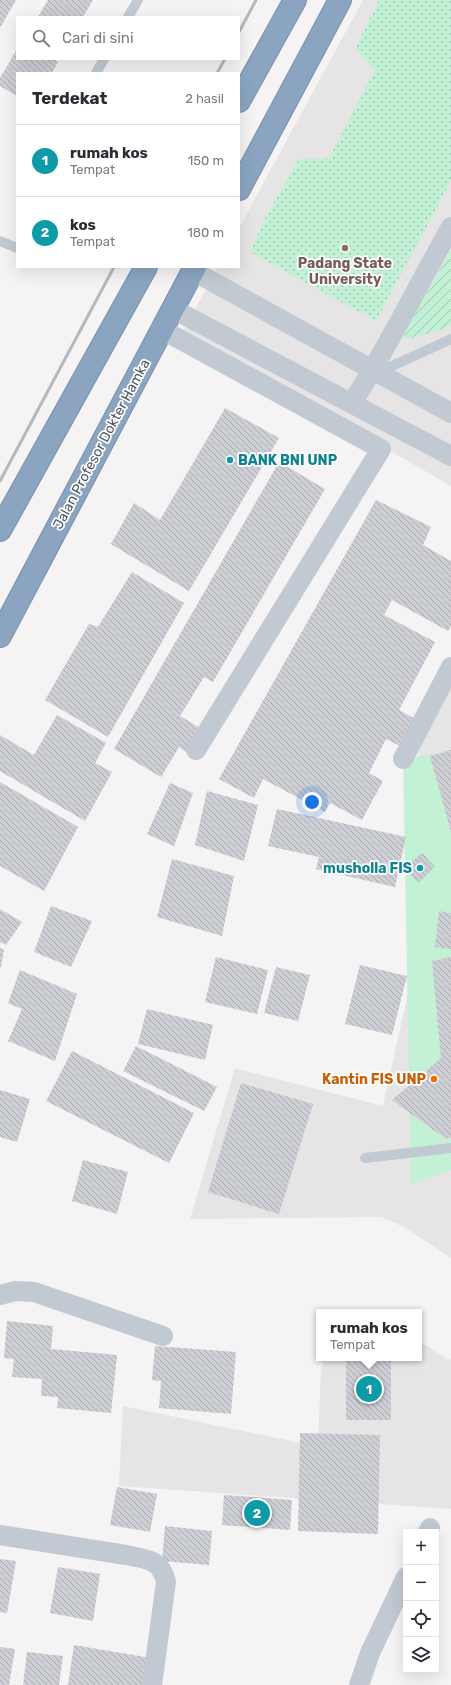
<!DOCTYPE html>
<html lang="id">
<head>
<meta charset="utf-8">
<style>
  :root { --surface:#fff; --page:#f7f7f7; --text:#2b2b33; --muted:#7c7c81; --line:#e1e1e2; --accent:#0f766e }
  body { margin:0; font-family:Rubik,sans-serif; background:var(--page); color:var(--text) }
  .controls { position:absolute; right:12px; bottom:12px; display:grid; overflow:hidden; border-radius:0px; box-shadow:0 4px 16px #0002 }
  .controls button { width:36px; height:36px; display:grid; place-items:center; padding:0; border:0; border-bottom:1px solid var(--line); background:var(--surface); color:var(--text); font:20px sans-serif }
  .you { position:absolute; left:312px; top:802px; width:14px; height:14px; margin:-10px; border:3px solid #fff; border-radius:50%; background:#1a73e8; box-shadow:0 0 0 6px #1a73e833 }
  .badge { display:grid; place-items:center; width:26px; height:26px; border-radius:50%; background:var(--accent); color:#fff; font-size:13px; font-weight:700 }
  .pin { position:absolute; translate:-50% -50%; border:2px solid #fff; box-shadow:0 1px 4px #0006 }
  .popup { position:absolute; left:316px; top:1309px; width:106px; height:52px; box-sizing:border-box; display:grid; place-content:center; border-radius:0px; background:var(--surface); filter:drop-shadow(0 1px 3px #0005); font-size:13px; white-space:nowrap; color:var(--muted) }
  .popup b { font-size:15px; color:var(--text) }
  .popup::after { content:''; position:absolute; left:50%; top:100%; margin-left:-8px; border:8px solid transparent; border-top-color:var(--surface) }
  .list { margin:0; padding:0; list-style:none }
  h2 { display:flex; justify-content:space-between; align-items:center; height:52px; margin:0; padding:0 16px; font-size:17px }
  h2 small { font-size:13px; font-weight:400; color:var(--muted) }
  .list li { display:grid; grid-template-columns:26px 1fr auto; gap:12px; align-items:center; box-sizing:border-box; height:72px; padding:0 16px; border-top:1px solid var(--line) }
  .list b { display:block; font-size:15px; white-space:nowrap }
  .list p { margin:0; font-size:13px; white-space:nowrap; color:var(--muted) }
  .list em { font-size:13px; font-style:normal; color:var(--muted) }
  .icon { flex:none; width:22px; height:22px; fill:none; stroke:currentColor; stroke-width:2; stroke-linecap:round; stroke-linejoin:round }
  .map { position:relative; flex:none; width:451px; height:1685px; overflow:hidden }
  .search { position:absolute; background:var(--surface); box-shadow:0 4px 16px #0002; left:16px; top:16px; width:224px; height:44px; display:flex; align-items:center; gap:10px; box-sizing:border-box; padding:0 14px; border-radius:0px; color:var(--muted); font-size:15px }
  .panel { position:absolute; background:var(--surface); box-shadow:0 4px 16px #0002; left:16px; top:72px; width:224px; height:196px; border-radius:0px }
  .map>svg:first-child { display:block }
  .education { fill:#e6e4e5 }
  .grass { fill:url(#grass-dots) }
  .park { fill:#c3f1d5 }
  .garden { fill:url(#garden-furrows) }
  .building { fill:url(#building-back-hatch) }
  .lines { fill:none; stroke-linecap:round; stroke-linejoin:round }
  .highway-casing { stroke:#7690ad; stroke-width:24 }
  .lane { stroke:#c1cad2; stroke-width:10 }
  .street { stroke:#c1cad2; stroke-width:20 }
  .highway { stroke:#8ba5c1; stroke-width:22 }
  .rail { stroke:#b5b8bd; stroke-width:3 }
  .education-dot { fill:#8d6e63; stroke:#fff; stroke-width:1.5 }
  .culture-dot { fill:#0f9aa8; stroke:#fff; stroke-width:1.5 }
  .food-dot { fill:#e8710a; stroke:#fff; stroke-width:1.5 }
  .labels { text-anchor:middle; stroke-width:3.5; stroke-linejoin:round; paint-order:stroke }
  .education-label { font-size:14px; font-weight:bold; fill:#785e54; stroke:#fff }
  .street-label { font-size:14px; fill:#4a5661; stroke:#fff }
  .culture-label { font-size:14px; font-weight:bold; fill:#0d838f; stroke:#fff; text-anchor:start }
  .food-label { font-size:14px; font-weight:bold; fill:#c56008; stroke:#fff; text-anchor:end }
</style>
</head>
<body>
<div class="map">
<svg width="451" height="1685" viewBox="0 0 451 1685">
  <defs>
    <pattern id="grass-dots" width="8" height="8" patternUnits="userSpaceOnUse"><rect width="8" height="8" fill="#c3f1d5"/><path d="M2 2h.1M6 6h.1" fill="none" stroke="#a0c6b0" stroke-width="1.8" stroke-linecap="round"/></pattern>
    <pattern id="garden-furrows" width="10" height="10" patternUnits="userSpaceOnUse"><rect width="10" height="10" fill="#c3f1d5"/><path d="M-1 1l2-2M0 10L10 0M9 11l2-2" fill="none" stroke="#a0c6b0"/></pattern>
    <pattern id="building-back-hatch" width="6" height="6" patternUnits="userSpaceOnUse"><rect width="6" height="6" fill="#cdcfd5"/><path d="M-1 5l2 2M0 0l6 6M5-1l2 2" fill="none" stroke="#a8abb0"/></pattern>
  </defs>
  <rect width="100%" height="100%" fill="#f5f3f3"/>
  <g class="education">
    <path d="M363,0h88v486l-268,-154 35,-65h21v-39z"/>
    <path d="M451,686v572l-47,-31 -23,-10 -191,2 45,-151 148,38 45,-204 -3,-112 -8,-42z"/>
    <path d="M419,1344h5l25,16 2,-1v150l-332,-23 4,-80 187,39 8,-5 3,-69 3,-13h95z"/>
  </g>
  <path class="grass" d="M379,0h72v181l-75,140 -126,-69 13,-30 36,-63 30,-1 46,-88 -20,-21z"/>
  <path class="park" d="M451,751v419l-40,14 -8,-425z"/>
  <path class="garden" d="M451,250v76l-19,7 -24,6 -3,-1 -1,-5z"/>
  <g class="building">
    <path d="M0,0h16l-16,28z"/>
    <path d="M48,0h45l-10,17h-45z"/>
    <path d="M17,49v10h36l5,3 -6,11h-35v23l-17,-10v-8z"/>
    <path d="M225,408l54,30 -90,153 -78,-47 23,-41 26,17z"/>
    <path d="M279,462l46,27 -112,193 -9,-5 -24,39 20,12 -14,24 -7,-5 -18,30 -47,-28z"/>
    <path d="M376,500l55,27 -8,18 28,16v65l-3,5 -56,-31 -8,15 51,27 -36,68 20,11 -15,27 -18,-9 -17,34 14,8 -21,39 -32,-17 -5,9 -62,-33 -9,19 -35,-19z"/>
    <path d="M132,572l52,31 -76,134 -63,-37 44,-76 9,3z"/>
    <path d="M57,715l49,28 -11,20 17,9 -27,49 -85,-50v-36l34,20z"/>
    <path d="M451,750v82l-21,-76z"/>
    <path d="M0,782l78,45 -34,64 -44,-25z"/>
    <path d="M170,783l23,10 -19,53 -27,-12z"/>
    <path d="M207,791l51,14 -14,56 -49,-16z"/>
    <path d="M277,809l129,28 -11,50 -79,-18 3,-12 -51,-11z"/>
    <path d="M422,853l13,14 -17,16 -14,-15z"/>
    <path d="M172,859l62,17 -12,60 -65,-19z"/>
    <path d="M51,906l41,15 -21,46 -37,-15z"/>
    <path d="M0,909l22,13 -16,23 -6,-3z"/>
    <path d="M439,911l12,2v36l-16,-2z"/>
    <path d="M0,948l4,2 -3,17h-1z"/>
    <path d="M216,957l52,13 -11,44 -52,-12z"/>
    <path d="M451,957v181l-5,1 -54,-39 49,-42 -9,-97z"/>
    <path d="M360,965l47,11 -15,59 -47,-11z"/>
    <path d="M276,967l34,8 -12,46 -34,-8z"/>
    <path d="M20,970l57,24 -22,67 -47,-20 14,-32 -14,-6z"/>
    <path d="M147,1009l66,16 -8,35 -67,-16z"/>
    <path d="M136,1046l81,41 -13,24 -81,-40z"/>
    <path d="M72,1051l122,62 -25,50 -123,-62z"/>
    <path d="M241,1083l72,21 -34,110 -71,-22z"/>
    <path d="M0,1090l30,9 -13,43 -17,-5z"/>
    <path d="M83,1160l45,12 -11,42 -45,-13z"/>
    <path d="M7,1321l46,5 -2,23 66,6 -6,58 -54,-5 1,-11 -17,-1 1,-17 -30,-2 2,-18 -10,-1z"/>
    <path d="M155,1346l81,6 -5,62 -72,-6 2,-27 -9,-1z"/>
    <rect x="346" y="1358" width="45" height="62"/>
    <path d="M300,1433l80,2 -2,99 -80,-3z"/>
    <path d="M117,1487l40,7 -7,38 -40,-7z"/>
    <path d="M224,1495l68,5 -2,30 -68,-5z"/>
    <path d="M165,1526l47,5 -3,34 -47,-4z"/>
    <path d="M0,1559l16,2 -9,52 -7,-1z"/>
    <path d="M58,1567l42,7 -7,47 -43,-8z"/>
    <path d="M74,1645l77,13 -5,27h-78z"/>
    <path d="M0,1647l15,2 -6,36h-9z"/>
    <path d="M27,1652l36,4 -4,29h-36z"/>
  </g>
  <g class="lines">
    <g class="highway-casing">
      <g id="highway">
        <path d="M239,101l56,-101"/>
        <path d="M239,189l101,-189"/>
        <path d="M0,530l146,-263"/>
        <path d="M0,636l195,-369"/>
      </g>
    </g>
    <g class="lane">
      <path d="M128,17l10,-17"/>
      <path d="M96,73l8,-14"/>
      <path d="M0,241l17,7"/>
      <path d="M379,372l72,-33"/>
      <path d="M365,1158l86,-10"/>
    </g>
    <g class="street">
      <path d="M193,271l258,142"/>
      <path d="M173,309l278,147"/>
      <path d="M161,329l220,120 -185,301"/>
      <path d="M352,403c36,-56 66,-118 99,-176"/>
      <path d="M403,759l48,-92"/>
      <path d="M0,1295l15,-4 19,1 129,44"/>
      <path d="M428,1532l2,-4"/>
      <path d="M0,1535l126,20c20,4 35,4 40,27l-14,103"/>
      <path d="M359,1685l11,-32 36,-76"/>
    </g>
    <use href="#highway" class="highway"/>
    <g class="rail">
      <path d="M239,32l17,-32"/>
      <path d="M217,73l8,-14"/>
      <path d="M0,481l114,-214"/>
    </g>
  </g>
  <circle class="education-dot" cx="345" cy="248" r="4"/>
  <g class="culture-dot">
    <circle cx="230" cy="460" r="4"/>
    <circle cx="420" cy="868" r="4"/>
  </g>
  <circle class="food-dot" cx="434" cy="1079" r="4"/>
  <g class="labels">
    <g class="education-label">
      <text x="345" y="268">Padang State<tspan x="345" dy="16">University</tspan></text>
    </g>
    <g class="street-label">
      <text transform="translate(101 444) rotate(-62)" y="5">Jalan Profesor Dokter Hamka</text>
    </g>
    <g class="culture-label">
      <text x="238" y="465">BANK BNI UNP</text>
      <text x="412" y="873" text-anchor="end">musholla FIS</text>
    </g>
    <g class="food-label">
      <text x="426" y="1084">Kantin FIS UNP</text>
    </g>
  </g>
</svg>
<div class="controls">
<button>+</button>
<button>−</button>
<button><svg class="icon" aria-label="locate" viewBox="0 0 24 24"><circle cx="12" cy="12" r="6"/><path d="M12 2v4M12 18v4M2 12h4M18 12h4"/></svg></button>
<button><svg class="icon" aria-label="layers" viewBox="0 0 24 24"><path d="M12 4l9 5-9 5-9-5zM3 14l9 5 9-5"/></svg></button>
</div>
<div class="you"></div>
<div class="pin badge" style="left:369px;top:1389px;background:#0f9aa8">1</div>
<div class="popup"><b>rumah kos</b>Tempat</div>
<div class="pin badge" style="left:257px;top:1513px;background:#0f9aa8">2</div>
<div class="search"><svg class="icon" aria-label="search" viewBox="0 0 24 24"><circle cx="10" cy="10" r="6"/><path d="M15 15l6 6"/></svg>Cari di sini</div>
<section class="panel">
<h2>Terdekat<small>2 hasil</small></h2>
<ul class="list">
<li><span class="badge" style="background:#0f9aa8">1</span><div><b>rumah kos</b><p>Tempat</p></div><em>150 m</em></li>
<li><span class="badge" style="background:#0f9aa8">2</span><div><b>kos</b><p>Tempat</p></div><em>180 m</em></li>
</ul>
</section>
</div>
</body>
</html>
